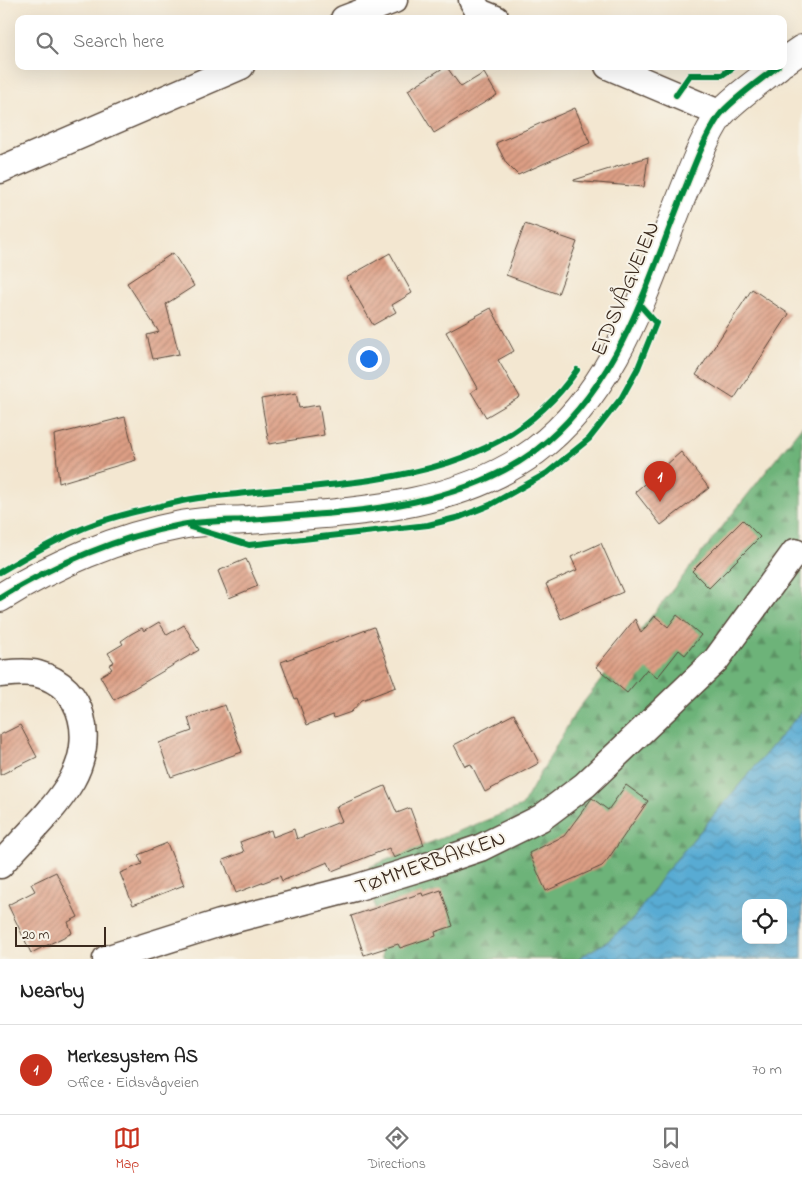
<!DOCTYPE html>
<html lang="en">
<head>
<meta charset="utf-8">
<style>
  :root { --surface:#fff; --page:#f6f6f6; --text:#222; --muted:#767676; --line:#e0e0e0; --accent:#c8321e }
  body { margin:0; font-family:"Indie Flower",sans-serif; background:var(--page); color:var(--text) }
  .controls { position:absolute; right:15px; bottom:15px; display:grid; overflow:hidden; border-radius:10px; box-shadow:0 5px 20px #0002 }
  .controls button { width:45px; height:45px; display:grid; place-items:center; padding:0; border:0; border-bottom:1px solid var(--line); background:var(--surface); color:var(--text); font:25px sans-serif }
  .scale { position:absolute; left:15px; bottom:12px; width:91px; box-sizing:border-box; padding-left:5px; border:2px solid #3b2a1e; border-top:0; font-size:14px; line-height:18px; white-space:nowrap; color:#3b2a1e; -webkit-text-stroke:4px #f7f3e8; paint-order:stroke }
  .you { position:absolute; left:368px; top:358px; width:18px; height:18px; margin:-12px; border:4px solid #fff; border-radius:50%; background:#1a73e8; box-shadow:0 0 0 8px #1a73e833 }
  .badge { display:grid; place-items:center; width:32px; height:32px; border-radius:50%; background:var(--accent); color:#fff; font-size:16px; font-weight:700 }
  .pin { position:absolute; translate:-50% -41px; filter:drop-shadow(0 1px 2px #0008) }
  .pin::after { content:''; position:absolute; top:26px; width:18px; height:15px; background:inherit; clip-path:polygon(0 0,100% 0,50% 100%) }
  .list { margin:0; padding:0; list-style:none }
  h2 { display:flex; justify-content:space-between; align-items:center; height:65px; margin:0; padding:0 20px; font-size:21px }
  h2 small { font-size:16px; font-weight:400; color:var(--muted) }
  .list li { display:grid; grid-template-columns:32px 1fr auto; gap:15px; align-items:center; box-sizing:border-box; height:90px; padding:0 20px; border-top:1px solid var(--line) }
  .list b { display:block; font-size:19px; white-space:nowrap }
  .list p { margin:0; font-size:16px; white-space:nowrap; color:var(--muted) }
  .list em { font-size:16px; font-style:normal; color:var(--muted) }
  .icon { flex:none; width:28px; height:28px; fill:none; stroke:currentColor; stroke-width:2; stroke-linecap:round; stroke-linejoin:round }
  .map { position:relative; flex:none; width:802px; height:959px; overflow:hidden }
  .search { position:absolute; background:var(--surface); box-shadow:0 5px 20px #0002; left:15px; right:15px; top:15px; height:55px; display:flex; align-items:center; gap:12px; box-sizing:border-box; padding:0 18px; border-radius:10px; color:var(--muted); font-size:19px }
  .sheet { height:155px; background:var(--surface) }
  nav { display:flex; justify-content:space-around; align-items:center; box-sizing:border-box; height:70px; border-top:1px solid var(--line); background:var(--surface); font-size:14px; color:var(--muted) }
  nav a { display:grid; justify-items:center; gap:2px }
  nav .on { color:var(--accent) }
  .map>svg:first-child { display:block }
  .forest { fill:url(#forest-firs); stroke:#546e4c }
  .water { fill:url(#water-waves); stroke:#4a6a78; fill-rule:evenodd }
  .building { fill:url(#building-hatch) }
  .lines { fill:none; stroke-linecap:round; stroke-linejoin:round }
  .minor-casing { stroke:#574639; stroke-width:29 }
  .primary-casing { stroke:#574639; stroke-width:30 }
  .minor { stroke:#fff; stroke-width:26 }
  .primary { stroke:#fff; stroke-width:28 }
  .cycleway-casing { stroke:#f7f3e8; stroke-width:9 }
  .cycleway { stroke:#00873e; stroke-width:6 }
  .labels { text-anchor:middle; stroke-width:4; stroke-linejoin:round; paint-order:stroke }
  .street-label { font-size:22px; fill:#3b2a1e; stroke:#f7f3e8 }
</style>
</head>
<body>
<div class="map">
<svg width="802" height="959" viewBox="0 0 802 959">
  <defs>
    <pattern id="forest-firs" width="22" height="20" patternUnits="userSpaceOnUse" patternTransform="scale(1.25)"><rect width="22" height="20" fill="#6db379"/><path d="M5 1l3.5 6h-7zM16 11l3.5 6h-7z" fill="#5b9263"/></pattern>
    <pattern id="water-waves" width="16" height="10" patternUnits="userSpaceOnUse" patternTransform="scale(1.25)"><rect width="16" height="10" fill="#58abd3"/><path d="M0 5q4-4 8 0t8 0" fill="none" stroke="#4a8bab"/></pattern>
    <pattern id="building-hatch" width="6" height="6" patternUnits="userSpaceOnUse" patternTransform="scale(1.25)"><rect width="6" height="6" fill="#dd9f85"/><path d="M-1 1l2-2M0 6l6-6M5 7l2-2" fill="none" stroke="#b4826c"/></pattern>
  </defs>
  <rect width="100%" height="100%" fill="#f7f3e8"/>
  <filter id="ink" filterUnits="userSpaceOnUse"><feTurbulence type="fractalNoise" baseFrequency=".02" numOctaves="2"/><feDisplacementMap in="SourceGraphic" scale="10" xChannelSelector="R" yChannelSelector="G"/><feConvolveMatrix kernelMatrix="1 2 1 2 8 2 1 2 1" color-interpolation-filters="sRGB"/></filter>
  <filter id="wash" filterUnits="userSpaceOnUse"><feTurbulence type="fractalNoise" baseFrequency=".0096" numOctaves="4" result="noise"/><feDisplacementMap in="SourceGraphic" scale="20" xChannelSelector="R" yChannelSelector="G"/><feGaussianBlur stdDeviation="1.12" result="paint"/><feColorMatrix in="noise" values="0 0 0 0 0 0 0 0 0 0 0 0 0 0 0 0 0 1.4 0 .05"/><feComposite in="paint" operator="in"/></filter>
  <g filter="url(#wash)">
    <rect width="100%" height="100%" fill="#f3e7d1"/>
    <path class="forest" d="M802,426v285l-138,163 -30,44 -26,23 -31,18h-195l-13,-92 153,-61 53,-93z"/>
    <path class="water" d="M802,711v248h-225l31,-18 26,-23 30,-44zM746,903h37v37h-37z"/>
    <g id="blocks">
      <g class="building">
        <path d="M446,66l15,21 23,-14 13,22 -63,38 -26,-43z"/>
        <path d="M575,108l15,35 -72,32 -12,-12 -10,-20z"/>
        <path d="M648,157l-4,30 -70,-6v-1z"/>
        <path d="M525,224l52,18 -19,52 -52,-19z"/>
        <path d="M173,253l21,33 -28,18 13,50 -26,5 -6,-24 12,-3 -32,-49z"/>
        <path d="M390,253l22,40 -20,12 4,7 -23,13 -27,-47z"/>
        <path d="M752,289l37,25 -55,85 -38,-24z"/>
        <path d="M491,308l23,43 -16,9 22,37 -34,20 -15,-25 6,-4 -31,-56z"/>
        <path d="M296,393l3,15 20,-3 5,30 -55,9 -8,-45z"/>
        <path d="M125,417l11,43 -77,23 -5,-48z"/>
        <path d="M681,452l28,36 -48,37 -26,-33z"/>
        <path d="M743,520l17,17 -51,51 -17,-17z"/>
        <path d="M601,543l22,49 -62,27 -15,-35 31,-14 -6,-13z"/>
        <path d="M246,559l12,27 -29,12 -11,-27z"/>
        <path d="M677,615l24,20 -16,20 -6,-5 -22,28 -10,-9 -20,24 -31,-26 39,-48 6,14 14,-17 13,11z"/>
        <path d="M159,622l8,13 17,-10 15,25 -85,50 -14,-24 12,-7 -3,-4 5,-3 -6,-9 15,-9 -2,-3 10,-7 11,-6 2,3z"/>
        <path d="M374,627l22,60 -34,13 -11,12 -17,6 -1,-3 -26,10 -10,-27 -2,1 -14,-37z"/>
        <path d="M225,705l17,47 -71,25 -12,-34 33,-12 -4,-13z"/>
        <path d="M514,714l25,49 -54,29 -14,-28 -6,2 -11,-21z"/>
        <path d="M20,725l17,32 -37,18v-40z"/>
        <path d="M626,785l22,16 -40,58 -6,7 -56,25 -17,-38 35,-17 28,-38 16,12z"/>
        <path d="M385,786l12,27 13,-5 14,37 -30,13 -5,-10 -57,23 -4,-9 -46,19 -2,-5 -44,17 -13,-33 21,-8 -4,-10 31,-12 2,7 21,-8 3,10 45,-18 -6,-14z"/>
        <path d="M167,843l17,42 -51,20 -13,-32 22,-9 -4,-9z"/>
        <path d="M56,872l22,45 -10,5 4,11 -41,20 -23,-48 27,-14 -4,-7z"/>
        <path d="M441,890l12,36 -18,6 1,4 -36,12 -2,-4 -34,11 -13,-39 71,-23 1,3z"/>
      </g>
    </g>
  </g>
  <g filter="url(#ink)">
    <use href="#blocks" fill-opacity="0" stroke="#574639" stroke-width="1"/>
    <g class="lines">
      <g class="minor-casing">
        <g id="minor">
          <path d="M472,0l7,12 17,7"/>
          <path d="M344,19l50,-19"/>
          <path d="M608,66l113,48"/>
          <path d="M0,170l241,-104"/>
          <path d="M0,674c12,-1 26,-3 38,0 48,13 56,67 34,106 -18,31 -48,58 -72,85"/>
          <path d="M106,959l114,-36 135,-35 75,-23 50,-17 61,-30 44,-33 131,-125 79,-108"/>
        </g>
      </g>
      <g class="primary-casing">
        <g id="primary">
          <path d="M783,62l19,-13"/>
          <path d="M0,598c54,-34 118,-61 181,-73 21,-4 45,-4 67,-5 97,-8 205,-9 287,-69 83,-63 110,-163 147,-255 11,-27 21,-56 37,-80 11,-15 43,-37 59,-50"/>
        </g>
      </g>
      <use href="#minor" class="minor"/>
      <use href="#primary" class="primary"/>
      <g class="cycleway-casing">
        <g id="cycleway">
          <path d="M676,95l14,-20h32l13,-9"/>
          <path d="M190,527l59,18 179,-20 32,-8 30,-12 57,-32 42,-34 33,-42 16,-29 18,-45 -16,-18"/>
          <path d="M0,572c25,-15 50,-29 77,-41 33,-15 70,-22 105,-30 21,-5 43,-5 64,-8 121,-13 254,-11 331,-123"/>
          <path d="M0,598c54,-34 118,-61 181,-73 21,-4 45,-4 67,-5 97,-8 205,-9 287,-69 83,-63 110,-163 147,-255 11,-27 21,-56 37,-80 11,-15 43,-37 59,-50"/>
        </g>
      </g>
      <use href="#cycleway" class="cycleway"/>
    </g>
  </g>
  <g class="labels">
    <g class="street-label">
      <text transform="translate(624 288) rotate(-67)" y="8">EIDSVÅGVEIEN</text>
      <text transform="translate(430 861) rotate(-19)" y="8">TØMMERBAKKEN</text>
    </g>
  </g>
</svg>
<div class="controls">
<button><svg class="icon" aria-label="locate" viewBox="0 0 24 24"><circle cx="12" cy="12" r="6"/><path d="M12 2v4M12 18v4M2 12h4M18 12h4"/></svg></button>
</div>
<div class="scale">20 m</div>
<div class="you"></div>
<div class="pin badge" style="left:660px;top:502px">1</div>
<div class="search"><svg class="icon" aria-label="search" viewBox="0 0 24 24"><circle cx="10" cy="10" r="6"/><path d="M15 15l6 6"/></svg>Search here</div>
</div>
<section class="sheet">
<h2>Nearby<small></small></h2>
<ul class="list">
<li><span class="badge">1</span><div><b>Merkesystem AS</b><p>Office · Eidsvågveien</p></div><em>70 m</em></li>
</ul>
</section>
<nav>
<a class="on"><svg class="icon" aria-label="map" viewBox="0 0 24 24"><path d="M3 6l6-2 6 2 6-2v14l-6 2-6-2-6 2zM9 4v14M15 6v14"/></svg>Map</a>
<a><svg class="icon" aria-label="directions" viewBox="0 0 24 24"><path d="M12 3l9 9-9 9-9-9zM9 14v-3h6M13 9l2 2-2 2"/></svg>Directions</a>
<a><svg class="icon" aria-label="saved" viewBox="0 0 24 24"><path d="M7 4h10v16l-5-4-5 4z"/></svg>Saved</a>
</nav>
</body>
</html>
